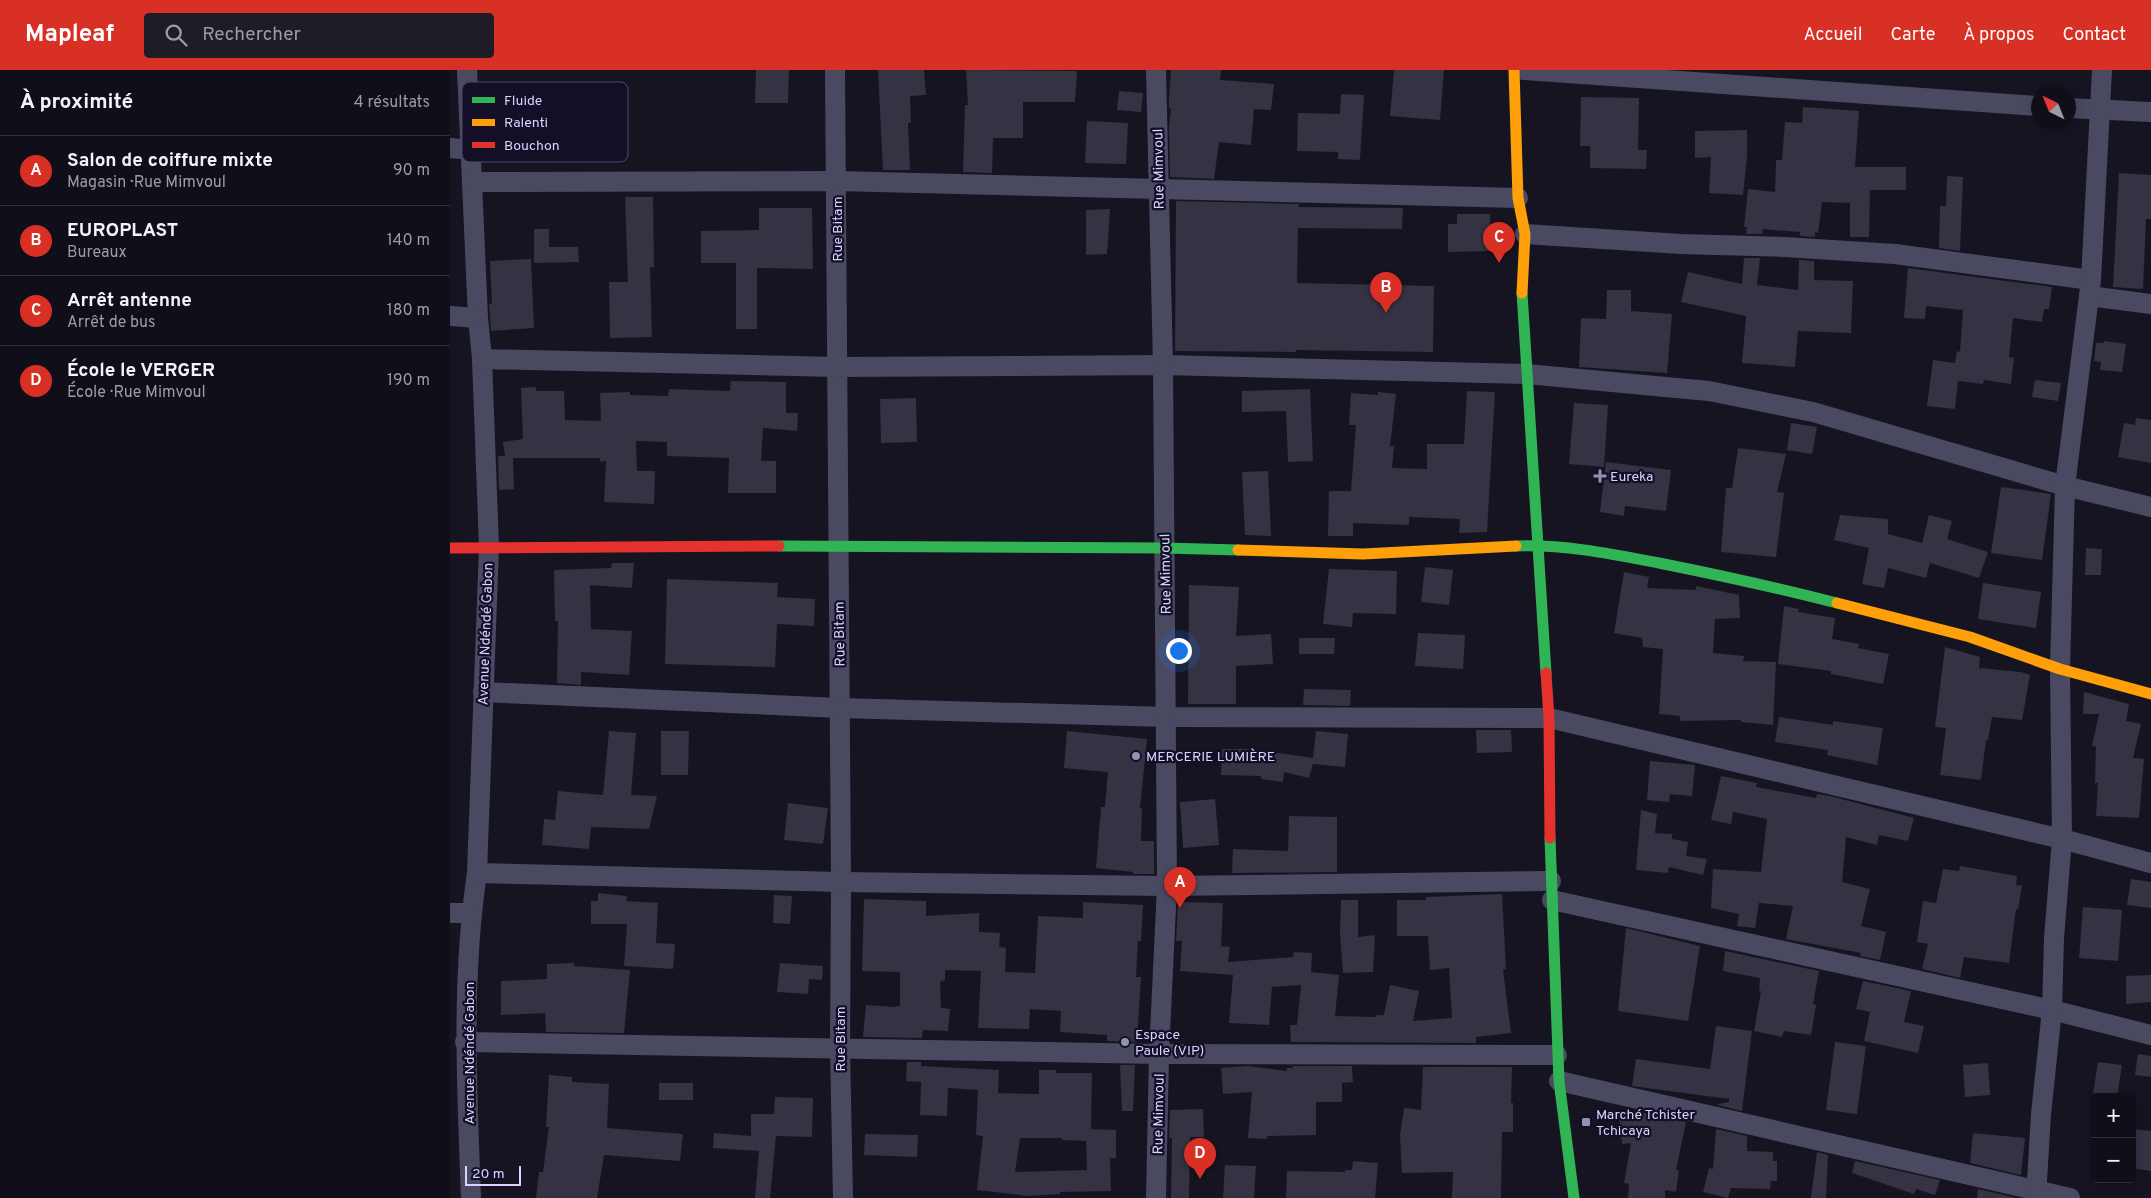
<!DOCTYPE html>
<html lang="fr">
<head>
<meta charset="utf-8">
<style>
  :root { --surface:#100f19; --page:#1e1d26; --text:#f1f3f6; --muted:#9c9ca2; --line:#302f38; --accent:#d93025 }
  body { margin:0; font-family:Overpass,sans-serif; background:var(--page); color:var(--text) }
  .controls { position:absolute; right:15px; bottom:15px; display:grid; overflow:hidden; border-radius:5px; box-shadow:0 2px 12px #0003 }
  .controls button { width:45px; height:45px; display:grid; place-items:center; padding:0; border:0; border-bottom:1px solid var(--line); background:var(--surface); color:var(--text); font:25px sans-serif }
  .compass { position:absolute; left:1581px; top:15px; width:45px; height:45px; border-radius:50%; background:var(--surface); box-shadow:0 2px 12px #0003; rotate:317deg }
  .scale { position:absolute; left:15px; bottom:12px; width:56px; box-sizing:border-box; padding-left:5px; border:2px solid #d9d4ff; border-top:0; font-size:14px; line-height:18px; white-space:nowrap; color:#d9d4ff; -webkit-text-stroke:4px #130f26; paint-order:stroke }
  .you { position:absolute; left:728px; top:580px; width:18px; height:18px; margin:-12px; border:4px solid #fff; border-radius:50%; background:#1a73e8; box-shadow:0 0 0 8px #1a73e833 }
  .badge { display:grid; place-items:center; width:32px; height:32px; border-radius:50%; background:var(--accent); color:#fff; font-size:16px; font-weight:700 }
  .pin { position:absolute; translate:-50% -41px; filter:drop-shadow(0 1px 2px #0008) }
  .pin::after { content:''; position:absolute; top:26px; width:18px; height:15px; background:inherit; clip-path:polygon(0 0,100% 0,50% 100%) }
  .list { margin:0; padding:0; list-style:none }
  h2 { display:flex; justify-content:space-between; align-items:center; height:65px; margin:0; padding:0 20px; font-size:21px }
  h2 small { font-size:16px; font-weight:400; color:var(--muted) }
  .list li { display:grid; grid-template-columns:32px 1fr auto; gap:15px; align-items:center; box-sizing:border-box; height:70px; padding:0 20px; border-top:1px solid var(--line) }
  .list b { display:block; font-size:19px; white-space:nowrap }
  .list p { margin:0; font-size:16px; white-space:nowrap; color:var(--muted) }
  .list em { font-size:16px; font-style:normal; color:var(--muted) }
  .icon { flex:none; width:28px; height:28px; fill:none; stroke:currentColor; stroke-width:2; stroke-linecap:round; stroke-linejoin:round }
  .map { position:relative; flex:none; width:1701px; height:1128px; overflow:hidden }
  header { display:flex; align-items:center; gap:30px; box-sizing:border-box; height:70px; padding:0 25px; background:var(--accent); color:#fff }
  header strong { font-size:24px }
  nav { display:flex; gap:28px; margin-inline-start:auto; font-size:18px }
  .search { width:350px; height:45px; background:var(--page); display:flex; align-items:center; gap:12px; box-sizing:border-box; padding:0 18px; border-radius:5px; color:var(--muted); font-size:19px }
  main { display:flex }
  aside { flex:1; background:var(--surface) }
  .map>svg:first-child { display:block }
  .building { fill:#343243; fill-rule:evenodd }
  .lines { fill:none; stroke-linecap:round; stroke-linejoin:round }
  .street { stroke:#4a4962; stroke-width:20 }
  .fast { stroke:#30b455; stroke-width:11 }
  .slow { stroke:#ff9f0a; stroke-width:11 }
  .jam { stroke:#e5322d; stroke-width:11 }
  .poi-dot { fill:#9591b1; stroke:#130f26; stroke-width:2 }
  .labels { text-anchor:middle; stroke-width:4.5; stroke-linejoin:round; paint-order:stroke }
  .street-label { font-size:14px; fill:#d9d4ff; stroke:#130f26 }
  .poi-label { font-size:14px; fill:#d9d4ff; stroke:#130f26; text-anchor:start }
  .key { fill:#130f26; stroke:#4e4a67; stroke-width:1 }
  .key-label { font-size:14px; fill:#d9d4ff }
</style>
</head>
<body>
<header>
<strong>Mapleaf</strong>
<div class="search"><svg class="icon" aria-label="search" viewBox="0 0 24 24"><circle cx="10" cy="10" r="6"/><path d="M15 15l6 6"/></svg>Rechercher</div>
<nav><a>Accueil</a><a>Carte</a><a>À propos</a><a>Contact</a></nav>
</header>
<main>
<aside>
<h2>À proximité<small>4 résultats</small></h2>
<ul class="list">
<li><span class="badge">A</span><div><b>Salon de coiffure mixte</b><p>Magasin · Rue Mimvoul</p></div><em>90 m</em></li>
<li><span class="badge">B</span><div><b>EUROPLAST</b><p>Bureaux</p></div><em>140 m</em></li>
<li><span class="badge">C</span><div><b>Arrêt antenne</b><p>Arrêt de bus</p></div><em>180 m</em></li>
<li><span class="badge">D</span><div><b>École le VERGER</b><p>École · Rue Mimvoul</p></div><em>190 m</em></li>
</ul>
</aside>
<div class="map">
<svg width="1701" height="1128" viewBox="0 0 1701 1128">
  <rect width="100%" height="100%" fill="#161421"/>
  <g class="building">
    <path d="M306,0h33l-1,33h-33z"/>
    <path d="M428,0h46l2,25 -16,1 1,27h-3l2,47h-27z"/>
    <path d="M516,0l111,1 -2,31h-52v36h-30l-1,35 -29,-1 2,-67h3z"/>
    <path d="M721,0h50l-1,10 54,4 -3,26 -17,-1 -3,36 -32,-3 -5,37 -44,-2 -1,-50 2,-18 -2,-1v-9z"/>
    <path d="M944,0h50l-4,50 -50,-4z"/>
    <path d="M669,21l24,2 -2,19 -24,-2z"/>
    <path d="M891,24l23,1 -4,65 -22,-1v-7l-41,-1 1,-38 42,1z"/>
    <path d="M1131,27l58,1 -1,52h9l-1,19 -56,-1v-22h-10z"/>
    <path d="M1353,37l56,4 -4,56h51v23h-36l-1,47h-19v-34l-28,-1 -4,31 -3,-1v5l-15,-1v-4l-37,-3 -1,5h-16l1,-7h-3l4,-38 27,3 1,-32h6l3,-38 17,1z"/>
    <path d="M637,51l41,2 -2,41 -41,-1z"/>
    <path d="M1297,60v27l-4,38 -34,-2 2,-36 -16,1v-27z"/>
    <path d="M1669,103l32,2v44h-5l-3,70 -30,-2z"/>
    <path d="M1497,106l16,1 -3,74 -21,-3 1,-42h6z"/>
    <path d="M175,127h28l1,70h-4l2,70 -42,1 -1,-56h19z"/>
    <path d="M726,131l123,3v3l104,1 -1,21 -104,-1 -1,55 137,3 -1,66 -137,-2v2l-121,-1z"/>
    <path d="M309,138h53l1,61 -56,-1v61h-21v-66h-35v-32l58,-1z"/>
    <path d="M660,139l-3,45 -21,1v-45z"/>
    <path d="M1007,144h33l1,37 -43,1v-28h9z"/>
    <path d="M84,159h15v18h29l1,15 -45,1z"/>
    <path d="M1294,188h16l-3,27 41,5 1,-30 15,1v19l39,1 -2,52 -53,-2 -3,36 -53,-4 4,-47 -65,-14 7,-30 54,12z"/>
    <path d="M81,189l3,69 -43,3 -2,-27h3l-2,-43z"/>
    <path d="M1458,198l144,19 -3,22h-5l-2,13 -29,-4 -4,39 5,1 -3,26 -27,-4 -1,4 -25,-3 -3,28 -28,-3 6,-46 22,3 2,-12 3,1 3,-42 -37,-4 -1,13 -21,-1z"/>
    <path d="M1157,220h24v21l41,3 -5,59 -88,-6 2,-49 25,1z"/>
    <path d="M1654,271l22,3 -4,28 -22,-2 1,-8 -7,-1 2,-18h7z"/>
    <path d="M1585,310l26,3 -3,18 -26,-4z"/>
    <path d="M281,311l55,1v31h12l-1,18 -34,-3 -2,33h15v32h-48l1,-35 -62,-2v-14l-31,-1 1,30h18l-1,33 -50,-2 2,-41 -6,1v-4h-87l1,31 -15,1 -1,-34h7l-2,-14 20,-3 -2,-51 15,-1v4h28l1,29 36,1 -1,-28 30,-1v3l38,1 1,-7 61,2z"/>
    <path d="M860,319l3,72 -25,1 -2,-51 -44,1v-21z"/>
    <path d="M1017,321l28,1 -8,140 -28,1 1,-14 -51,-2v8l-56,-2v13h-25l1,-45h22l5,-66h-7l2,-32 27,2v-3l18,2 -6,52h4l-2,22 35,1v-25h37z"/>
    <path d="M466,328l1,44 -36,1 -1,-44z"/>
    <path d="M1124,333l34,2 -4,62 -35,-3z"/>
    <path d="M1686,348l15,2v43l-33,-6 6,-34 11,2z"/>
    <path d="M1341,353l26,4 -5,27 -25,-4z"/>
    <path d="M1288,378l48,6 -9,38 7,1 -8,64 -55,-5 5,-64h6z"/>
    <path d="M1156,392l65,8 -5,41 -41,-5 -1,10 -24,-4z"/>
    <path d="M818,401l3,65 -26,-1 -3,-63z"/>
    <path d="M1551,417l50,7 -9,66 -51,-7z"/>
    <path d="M1390,445l48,4v15l34,9 7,-28 23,6 -5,18 41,13 -9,26 -49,-15 -4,15 -38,-10 -4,20 -22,-4 7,-36 -35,-8z"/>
    <path d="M1636,478l16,1 -1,26h-16z"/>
    <path d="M162,493h22l-2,25 -42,-3 1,44 41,2 -3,44 -48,-3v13l-24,-2 1,-62h-3l-1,-51 57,-2z"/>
    <path d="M975,497l28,3 -4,35 -28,-3z"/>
    <path d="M879,499l68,2 -1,43 -43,-1 -1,14 -29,-3z"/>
    <path d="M1174,502l25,5 -2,11 49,2v-4l43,9 1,23 -25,1 -2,34 31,3 -1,5 33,1 -3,63 -32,-3v-2l-61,1v-5l-21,-2 4,-65 -20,-2 -1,-9 -28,-5z"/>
    <path d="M217,509l111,4 -1,14 38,2 -1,27 -37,-2 -2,43 -110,-3z"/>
    <path d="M1533,513l58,9 -5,36 -58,-9z"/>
    <path d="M739,515l50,2 -3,49 35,-2 2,30 -37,2v38h-48z"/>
    <path d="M1334,536l15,3 -1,3 37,6 -3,21 27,5 -1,4 31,6 -6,30 -52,-10v-3l-53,-7z"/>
    <path d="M968,563l47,2 -2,34 -48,-3z"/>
    <path d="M849,568h36l-1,16h-35z"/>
    <path d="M1495,577l35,10 -1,11 42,4 9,3 -8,45 -30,-3 -4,23h-2l-5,40 -41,-5 6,-47 -11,-1z"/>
    <path d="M854,619l47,1 -1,16 -47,-1z"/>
    <path d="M1634,622l45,12 -3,17 15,3 -8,34 11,1 -5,59 -43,-2 2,-33h-3l1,-36 -4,-1 7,-32h-16z"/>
    <path d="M1329,647l54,8v-4l50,7 -6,37 -50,-10 1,-5 -53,-8z"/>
    <path d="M1026,660h35l1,22 -35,1z"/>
    <path d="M159,661l27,2 -5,62 26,1 -8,33 -58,-2 -2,22 -47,-4 2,-26 11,1 3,-29 45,4z"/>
    <path d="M211,661h28l-1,44h-27z"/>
    <path d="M617,661l80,8 -7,69h2l-1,33h13v33h-21v-2l-37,-4 5,-61h4l3,-35 -44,-4z"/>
    <path d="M866,661l32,3 -3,33 -32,-3 -4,14 -25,-6 -1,10 -22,-3v-3l-40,-1 1,-26h28l63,9z"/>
    <path d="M1200,691l45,4 -3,31 -22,-2 -1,8 -22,-2z"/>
    <path d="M1271,706l36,7 -1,4 60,11 1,-4 13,2 84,22 -6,23 -29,-6 -2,10 -31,-8 -4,45 28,7 -9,37 25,6 -6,28 -20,-4 1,-3 -75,-14 7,-33 -34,-3 -4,25 -18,-2 2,-12 -28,-6 2,-39 48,3 6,-53 -34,-7 -2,12 -20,-4z"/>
    <path d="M765,729l4,46 -36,3 -3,-46z"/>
    <path d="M338,733l40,5 -5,36 -39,-4z"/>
    <path d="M1191,740l16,4 -2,19 17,1v5l16,3 -2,14 21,3 -4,16 -34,-8 -1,6 -32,-3z"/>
    <path d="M839,746l48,1v55l-105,1 1,-24 55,2z"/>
    <path d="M1510,796l57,10 -1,9 6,1 -4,23h-2l-7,54 -45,-6 -4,21 -38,-9 6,-25 -11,-2 6,-41 13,2 7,-34 16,2z"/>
    <path d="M1681,809l20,3v26l-24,-3z"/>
    <path d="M148,823l29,3 -1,5 32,2 -2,40 19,1 -2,25 -49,-3 3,-42h-36v-23h7z"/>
    <path d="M1052,824l4,75h-3l8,64 -35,4v6l-185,-1 -1,-17h7l4,-40 -29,2 -3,38 -40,-2 4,-48 -53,-4 2,-30h-6l2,-39 45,1 -2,43 9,1 -2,15 65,-5 1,-5 18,1 -1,19 28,3 -4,41 41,1 1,-2h7l6,-30 29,6 -6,30 39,-3 -3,-50 -19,2 -2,-34h-31v-36h29v-3z"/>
    <path d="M324,825l18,1 -2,28 -17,-1z"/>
    <path d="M414,829l62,2v15l53,-3v19l21,1 -1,14 7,1 -1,24 30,1 3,-57 45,2v-16l60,3 -2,36h-3l-2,36h5l-4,65 -30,-1v-6l-47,-3 1,-21 -31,-2 -1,20 -51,-1 3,-57 -36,-1v10l-5,2 1,26 9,1 -2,22 -25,-1 -1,8 -59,-1 3,-32 30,2v-1h4v-34l-38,-1z"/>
    <path d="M891,830h17v37l17,-2 -2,37 -30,1 -3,-39z"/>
    <path d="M1633,837l39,3 -4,51 -39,-3z"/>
    <path d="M1176,858l74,18 -12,75 -70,-10z"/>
    <path d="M1275,881l94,20 -6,33 3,1 -5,30 -27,-4 -2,6 -28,-6 7,-40h-2l1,-13 -37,-7z"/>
    <path d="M124,893v3l56,4 -6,63 -78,-1 -1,-19 -44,2v-34l46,-2v-15z"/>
    <path d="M330,893l43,3 -1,14 -13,-1 -1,15 -31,-2z"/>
    <path d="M1701,905v27l-25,2v-28z"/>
    <path d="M1413,911l48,10 -7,31 20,4 -6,27 -54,-12 6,-29 -14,-3z"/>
    <path d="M1266,956l36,5 -10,80 -24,-6v-1l11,-2v-3l-97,-13 4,-27 74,10z"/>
    <path d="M1385,972l31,4 -9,68 -31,-4z"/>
    <path d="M1688,984l13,2v21l-16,-2z"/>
    <path d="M457,992h14v4l78,4 -1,23 41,1v-24h17v3h36l-1,56 25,1v28h-6l1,33 -51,1v2l-32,2 -51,-6 6,-54 -7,-1 2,-45 -30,-2 -1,28 -27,-1 1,-33 -15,-1zM570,1068h42v2l24,1 1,29 -72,2z"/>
    <path d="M1648,992l24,3 -5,32 -24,-3z"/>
    <path d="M1538,993l2,32 -25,2 -2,-32z"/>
    <path d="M670,995h15l-2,46h-11z"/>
    <path d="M798,996l39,5v-3h6v-2h59l1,16 -11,1v19h-26v33l-49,1v3l-19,-1 4,-46 -29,2 -2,-26z"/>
    <path d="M973,997h89l-1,36h2v29h-11l-1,66h-49l1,-26 -51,1 -2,-37 4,-28 17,2z"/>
    <path d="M99,1005l23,2v5l37,2 -2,44 76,6 -3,27 -76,-6 -7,43h-61l3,-26h4l6,-45h-3z"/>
    <rect x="209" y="1013" width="34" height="17"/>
    <path d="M325,1027l38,1 -1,39 -36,-1 -6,62h-15l4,-47 -46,-3 1,-15 37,3v-22h23z"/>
    <path d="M753,1039l1,28h-14l-1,61h-18l1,-60h-3l1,-28z"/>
    <path d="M1194,1043l42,9 -10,48h3l-3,22 -11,-2v8h-37l1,-14 -5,-1 7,-40 -9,1 -3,-28z"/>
    <path d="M1266,1059l31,7v15l26,1v9h4v20h-6l-1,8 -39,-1 -3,10 -25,-6 6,-24 4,1z"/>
    <path d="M1682,1059l19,2v40l-19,-3z"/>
    <path d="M1523,1063l52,5 -4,37 -51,-12z"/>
    <path d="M415,1064l53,1 -1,22 -53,-2z"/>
    <path d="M1367,1082l11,3 -2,43h-15z"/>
    <path d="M903,1091l25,2 -3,35h-89l1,-27 58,1v-2h7z"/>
    <path d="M1405,1091l85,19 -5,15 -19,-6 -2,5 -62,-21z"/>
    <path d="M775,1095l31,1 -2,32h-31z"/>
    <path d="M1528,1119l39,9h-40z"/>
  </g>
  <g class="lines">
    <g class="street">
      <path d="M17,0l11,248 4,41 7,188 -12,326c-16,108 -10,217 -6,325"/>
      <path d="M385,0l6,812 -1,167 3,149"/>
      <path d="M1073,0l515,36"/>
      <path d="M1618,38l83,4"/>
      <path d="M0,78l21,2"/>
      <path d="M23,112l363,-1 682,17"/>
      <path d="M1075,164l156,10 104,3 110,7 196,26"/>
      <path d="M1639,226l62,8"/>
      <path d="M0,246l28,2"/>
      <path d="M32,289l355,8 326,-2 364,9 128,12 54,5 104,21 252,74 86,21"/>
      <path d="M33,622l357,16 327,9 382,1 513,121 89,24"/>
      <path d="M27,803l364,9 326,4 384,-5"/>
      <path d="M1102,830l500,110 99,25"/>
      <path d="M0,843h21"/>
      <path d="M15,972l694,12 398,1"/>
      <path d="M1109,1011l511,117"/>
      <path d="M706,1128l3,-144 8,-168 -4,-521 -7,-295"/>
      <path d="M1586,1128l5,-84 11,-104 2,-72 8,-99 -2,-170 5,-183 26,-206 11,-210"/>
    </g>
    <g class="fast">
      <path d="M1072,223l24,380"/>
      <path d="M329,476l386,2 73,2"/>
      <path d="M1066,476c47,-2 96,8 143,17 60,12 119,25 178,40"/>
      <path d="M1100,768l9,243 15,117"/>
    </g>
    <g class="slow">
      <path d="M1064,0l4,128 7,36 -3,59"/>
      <path d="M788,480l125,4 153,-8"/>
      <path d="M1387,533l133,34 90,32 91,25"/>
    </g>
    <g class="jam">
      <path d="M0,478l329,-2"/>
      <path d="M1096,603l3,45 1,120"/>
    </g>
  </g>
  <g class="poi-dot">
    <path d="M1147.5 398.5h5v5h5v5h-5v5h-5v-5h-5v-5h5z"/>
    <circle cx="686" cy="686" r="5"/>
    <circle cx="675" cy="972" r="5"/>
    <rect x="1131" y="1047" width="10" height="10" rx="2.5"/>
  </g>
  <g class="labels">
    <g class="street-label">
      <text transform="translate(708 99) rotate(-91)" y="5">Rue Mimvoul</text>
      <text transform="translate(387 159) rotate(-90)" y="5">Rue Bitam</text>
      <text transform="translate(715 504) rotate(-91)" y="5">Rue Mimvoul</text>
      <text transform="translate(35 564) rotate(-88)" y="5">Avenue Ndéndé Gabon</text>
      <text transform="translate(389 564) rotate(-91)" y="5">Rue Bitam</text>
      <text transform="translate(390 969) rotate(-90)" y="5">Rue Bitam</text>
      <text transform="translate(19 983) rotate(-90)" y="5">Avenue Ndéndé Gabon</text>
      <text transform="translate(708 1044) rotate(-89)" y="5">Rue Mimvoul</text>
    </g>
    <g class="poi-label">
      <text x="1160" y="411">Eureka</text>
      <text x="696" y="691">MERCERIE LUMIÈRE</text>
      <text x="685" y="969">Espace<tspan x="685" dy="16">Paule (VIP)</tspan></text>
      <text x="1146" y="1049">Marché Tchister<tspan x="1146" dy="16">Tchicaya</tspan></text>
    </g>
  </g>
  <rect x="12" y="12" width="166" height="80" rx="8" class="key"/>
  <rect x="22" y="27" width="23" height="6" fill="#30b455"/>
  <rect x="22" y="49" width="23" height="7" fill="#ff9f0a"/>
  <rect x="22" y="72" width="23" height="6" fill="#e5322d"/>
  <g class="key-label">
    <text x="54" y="35">Fluide</text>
    <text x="54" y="57">Ralenti</text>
    <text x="54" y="80">Bouchon</text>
  </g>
</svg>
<div class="controls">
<button>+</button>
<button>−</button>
</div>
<svg class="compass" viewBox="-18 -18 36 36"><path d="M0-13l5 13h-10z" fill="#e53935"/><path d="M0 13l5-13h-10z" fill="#9c9ca2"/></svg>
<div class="scale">20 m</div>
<div class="you"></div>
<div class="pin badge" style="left:730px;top:838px">A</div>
<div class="pin badge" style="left:936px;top:243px">B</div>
<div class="pin badge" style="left:1049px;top:193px">C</div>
<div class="pin badge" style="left:750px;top:1109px">D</div>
</div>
</main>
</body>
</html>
